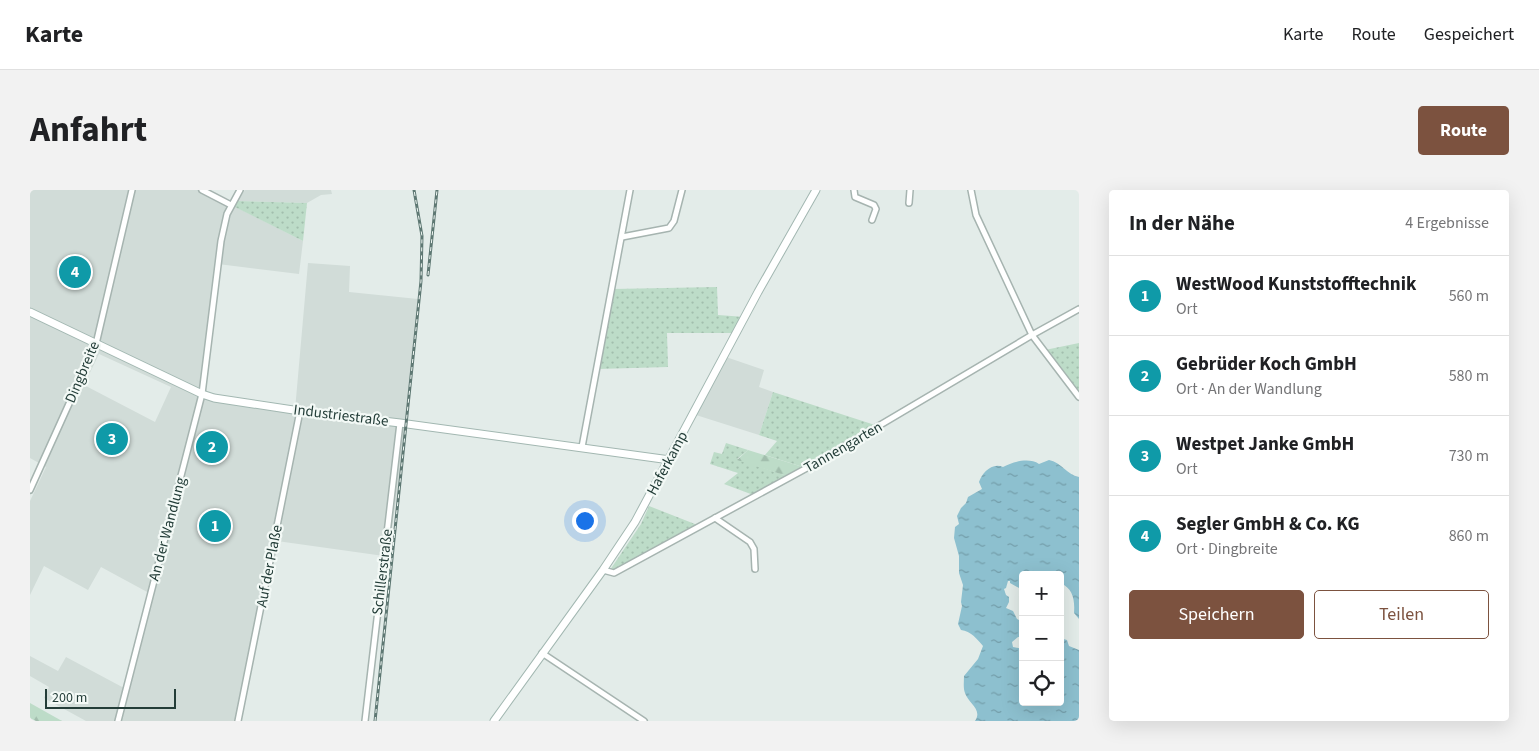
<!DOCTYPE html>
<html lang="de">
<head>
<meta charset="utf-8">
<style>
  :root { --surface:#fff; --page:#f2f2f2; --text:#202124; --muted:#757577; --line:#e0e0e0; --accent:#7c523f }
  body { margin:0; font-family:"Source Sans 3",sans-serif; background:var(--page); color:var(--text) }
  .controls { position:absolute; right:15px; bottom:15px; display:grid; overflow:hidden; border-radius:5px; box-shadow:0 5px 20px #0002 }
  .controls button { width:45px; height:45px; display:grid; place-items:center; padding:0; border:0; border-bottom:1px solid var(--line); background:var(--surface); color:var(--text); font:25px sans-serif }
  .scale { position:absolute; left:15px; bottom:12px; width:131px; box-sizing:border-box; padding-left:5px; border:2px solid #233d38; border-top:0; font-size:14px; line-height:18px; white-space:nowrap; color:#233d38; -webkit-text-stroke:4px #f3f9f6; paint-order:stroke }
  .you { position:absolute; left:554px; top:330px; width:18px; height:18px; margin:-12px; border:4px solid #fff; border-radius:50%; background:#1a73e8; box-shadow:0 0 0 8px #1a73e833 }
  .badge { display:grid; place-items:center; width:32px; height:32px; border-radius:50%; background:var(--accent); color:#fff; font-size:16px; font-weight:700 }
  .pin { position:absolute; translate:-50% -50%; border:2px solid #fff; box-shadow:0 1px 5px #0006 }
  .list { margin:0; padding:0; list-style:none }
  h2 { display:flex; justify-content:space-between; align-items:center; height:65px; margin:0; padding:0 20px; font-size:21px }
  h2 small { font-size:16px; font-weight:400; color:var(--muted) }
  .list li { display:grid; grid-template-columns:32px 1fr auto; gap:15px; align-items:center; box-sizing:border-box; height:80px; padding:0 20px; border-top:1px solid var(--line) }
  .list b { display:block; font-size:19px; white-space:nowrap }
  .list p { margin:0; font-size:16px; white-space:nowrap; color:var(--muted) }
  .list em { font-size:16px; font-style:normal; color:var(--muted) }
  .actions { display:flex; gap:10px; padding:15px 20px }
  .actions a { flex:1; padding:11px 0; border:1px solid var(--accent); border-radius:5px; text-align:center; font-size:18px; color:var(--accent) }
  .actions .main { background:var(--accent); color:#fff }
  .icon { flex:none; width:28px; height:28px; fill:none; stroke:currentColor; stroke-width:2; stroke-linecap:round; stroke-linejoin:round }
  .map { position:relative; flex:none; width:1049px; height:531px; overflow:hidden; border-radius:5px }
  header { display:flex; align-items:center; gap:30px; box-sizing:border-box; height:70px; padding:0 25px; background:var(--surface); border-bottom:1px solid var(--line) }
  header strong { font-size:24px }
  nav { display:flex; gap:28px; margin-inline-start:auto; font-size:18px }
  .intro { display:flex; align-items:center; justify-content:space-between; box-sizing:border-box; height:120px; padding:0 30px }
  h1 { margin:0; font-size:35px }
  .button { padding:12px 22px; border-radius:5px; background:var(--accent); color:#fff; font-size:18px; font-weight:700 }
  main { display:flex; gap:30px; padding:0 30px }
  aside { flex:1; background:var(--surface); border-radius:5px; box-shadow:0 5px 20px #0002 }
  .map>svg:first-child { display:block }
  .built { fill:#d1dcd8; fill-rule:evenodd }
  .grass { fill:url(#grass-dots) }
  .forest { fill:url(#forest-firs) }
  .water { fill:url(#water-ripples) }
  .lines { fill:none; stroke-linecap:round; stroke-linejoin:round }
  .street-casing { stroke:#a6b4b0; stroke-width:8 }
  .secondary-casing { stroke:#a2b7b1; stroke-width:9 }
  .street { stroke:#fff; stroke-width:5 }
  .secondary { stroke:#fff; stroke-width:7 }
  .rail-casing { stroke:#5e7873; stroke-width:3 }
  .rail { stroke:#f3f9f6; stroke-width:1; stroke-dasharray:4; stroke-linecap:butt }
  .labels { text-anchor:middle; stroke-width:4.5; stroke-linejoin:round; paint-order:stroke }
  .street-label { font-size:15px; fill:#233d38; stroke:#f3f9f6 }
</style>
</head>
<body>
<header>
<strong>Karte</strong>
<nav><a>Karte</a><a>Route</a><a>Gespeichert</a></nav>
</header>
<div class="intro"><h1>Anfahrt</h1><a class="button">Route</a></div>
<main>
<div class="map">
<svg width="1049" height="531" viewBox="0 0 1049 531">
  <defs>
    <pattern id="grass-dots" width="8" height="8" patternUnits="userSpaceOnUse" patternTransform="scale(1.25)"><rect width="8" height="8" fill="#bddcc8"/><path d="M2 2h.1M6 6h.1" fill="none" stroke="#a2bead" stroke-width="1.8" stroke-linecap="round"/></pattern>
    <pattern id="forest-firs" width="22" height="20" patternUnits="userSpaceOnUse" patternTransform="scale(1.25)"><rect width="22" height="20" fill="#bddcc8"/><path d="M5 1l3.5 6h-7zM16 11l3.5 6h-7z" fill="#a2bead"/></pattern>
    <pattern id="water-ripples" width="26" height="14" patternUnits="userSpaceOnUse" patternTransform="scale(1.25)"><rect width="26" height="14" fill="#8dc0cf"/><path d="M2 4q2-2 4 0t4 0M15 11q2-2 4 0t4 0" fill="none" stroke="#739da9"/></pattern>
  </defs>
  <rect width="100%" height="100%" fill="#e3ece9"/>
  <g class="built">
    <path d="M0,0h172l101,51 -4,33 -81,-10 -16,130 93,16 13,-147 42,3 -1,26 69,7 -5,63 -17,139 -12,78 -16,142h-6l22,-165 -107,-15 -37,180h-154l-42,-23 5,-11 -19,-11v-20l28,15 8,-14 58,31 25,-95 -48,-26 -13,23 -44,-24 -14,29v-94l16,-34 -16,-9zM69,164l72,33 -16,35 -71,-37z"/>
    <path d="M215,0h86l1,4 -11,1 -14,8 -70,-2z"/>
    <path d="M696,167l38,13 -5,17 14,5 -14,43 -63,-20z"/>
  </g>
  <g class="grass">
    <path d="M207,11l70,2 -4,38 -72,-36z"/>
    <path d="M687,97l1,28 27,2 -9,16h-69l1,34 -70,2 15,-80z"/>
    <path d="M1049,153v49l-34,-42z"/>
    <path d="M743,202l105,34 -72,42 -41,-13 12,-14 -18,-6z"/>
    <path d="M696,253l22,7 -11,9 53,18 -34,19 -32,-12 14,-11 -28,-9 4,-12 8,2z"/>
    <path d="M619,316l51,20 -85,45 -5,-1 31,-46z"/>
  </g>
  <g class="forest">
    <path d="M718,260l58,18 -16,9 -53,-17z"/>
    <path d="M0,513l32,18h-26l-6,-3z"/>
  </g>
  <path class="water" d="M1019,270c12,2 18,15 30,17v142l-5,-6c1,-13 -1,-25 -14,-30v-8h-14l-4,-2 -7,2h-12v8l-4,5 -9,-5v-2h-2l-2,7 -2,1 2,6 3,2v5l-3,6 7,3 4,8 6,3v15h-5l-6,5 1,5 10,2v53h37v-64l7,2 2,6 10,4v71h-104c8,-12 -7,-18 -10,-28 -2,-5 -1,-12 -1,-17l14,-17 5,-13c-6,-7 -12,-15 -22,-16l-3,-6 4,-18 -1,-4 2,-17 -4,-12v-17l-5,-18 1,-11 4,-3 -2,-8 4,-8 5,-5 2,-6 14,-8 -3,-7c3,-9 13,-20 24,-15 9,-5 26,-10 36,-3z"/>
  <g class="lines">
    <g class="street-casing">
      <g id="street">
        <path d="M172,0l29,15"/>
        <path d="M824,0l1,7 19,8 2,4 -4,11"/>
        <path d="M941,0l5,25 56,120 47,62"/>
        <path d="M879,13l1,-13"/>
        <path d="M592,47l47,-9 5,-7 8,-31"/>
        <path d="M552,257l48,-257"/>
        <path d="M0,300l66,-146 36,-154"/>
        <path d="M685,328l35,24 4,7 1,20"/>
        <path d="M573,380l11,3 202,-110 216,-128 47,-26"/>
        <path d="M512,463l102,68"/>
        <path d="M88,531l84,-327 19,-153 6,-27 13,-24"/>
        <path d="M208,531l62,-310"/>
        <path d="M335,531l35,-298"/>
      </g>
    </g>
    <g class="secondary-casing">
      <g id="secondary">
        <path d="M0,122l172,82 12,4 86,13 100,12 270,37"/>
        <path d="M464,531l109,-151 32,-48 123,-230 58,-102"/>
      </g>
    </g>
    <use href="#street" class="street"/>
    <use href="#secondary" class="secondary"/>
    <g class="rail-casing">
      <g id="rail">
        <path d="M398,85l9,-85"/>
        <path d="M345,531l46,-440 1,-45 -8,-46"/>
      </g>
    </g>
    <use href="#rail" class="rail"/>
  </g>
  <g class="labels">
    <g class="street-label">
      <text transform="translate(52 182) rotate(-67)" y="5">Dingbreite</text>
      <text transform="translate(311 225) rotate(7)" y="5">Industriestraße</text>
      <text transform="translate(813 257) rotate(-30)" y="5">Tannengarten</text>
      <text transform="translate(637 273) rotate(-62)" y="5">Haferkamp</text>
      <text transform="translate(137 339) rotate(-75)" y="5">An der Wandlung</text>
      <text transform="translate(239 376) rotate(-79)" y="5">Auf der Plaße</text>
      <text transform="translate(352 382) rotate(-83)" y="5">Schillerstraße</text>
    </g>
  </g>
</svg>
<div class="controls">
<button>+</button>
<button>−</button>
<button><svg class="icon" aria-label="locate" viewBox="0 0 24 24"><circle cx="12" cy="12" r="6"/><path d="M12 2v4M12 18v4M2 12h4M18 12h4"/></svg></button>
</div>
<div class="scale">200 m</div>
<div class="you"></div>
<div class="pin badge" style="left:185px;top:336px;background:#0f9aa8">1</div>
<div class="pin badge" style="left:182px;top:257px;background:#0f9aa8">2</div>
<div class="pin badge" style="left:82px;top:249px;background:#0f9aa8">3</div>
<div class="pin badge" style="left:45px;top:82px;background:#0f9aa8">4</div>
</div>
<aside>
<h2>In der Nähe<small>4 Ergebnisse</small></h2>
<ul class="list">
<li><span class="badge" style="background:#0f9aa8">1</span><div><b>WestWood Kunststofftechnik</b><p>Ort</p></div><em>560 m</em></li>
<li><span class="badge" style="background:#0f9aa8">2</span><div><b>Gebrüder Koch GmbH</b><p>Ort · An der Wandlung</p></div><em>580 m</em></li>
<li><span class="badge" style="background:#0f9aa8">3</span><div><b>Westpet Janke GmbH</b><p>Ort</p></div><em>730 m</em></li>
<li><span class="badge" style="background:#0f9aa8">4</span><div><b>Segler GmbH &amp; Co. KG</b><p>Ort · Dingbreite</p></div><em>860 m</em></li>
</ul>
<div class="actions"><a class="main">Speichern</a><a>Teilen</a></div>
</aside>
</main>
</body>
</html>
